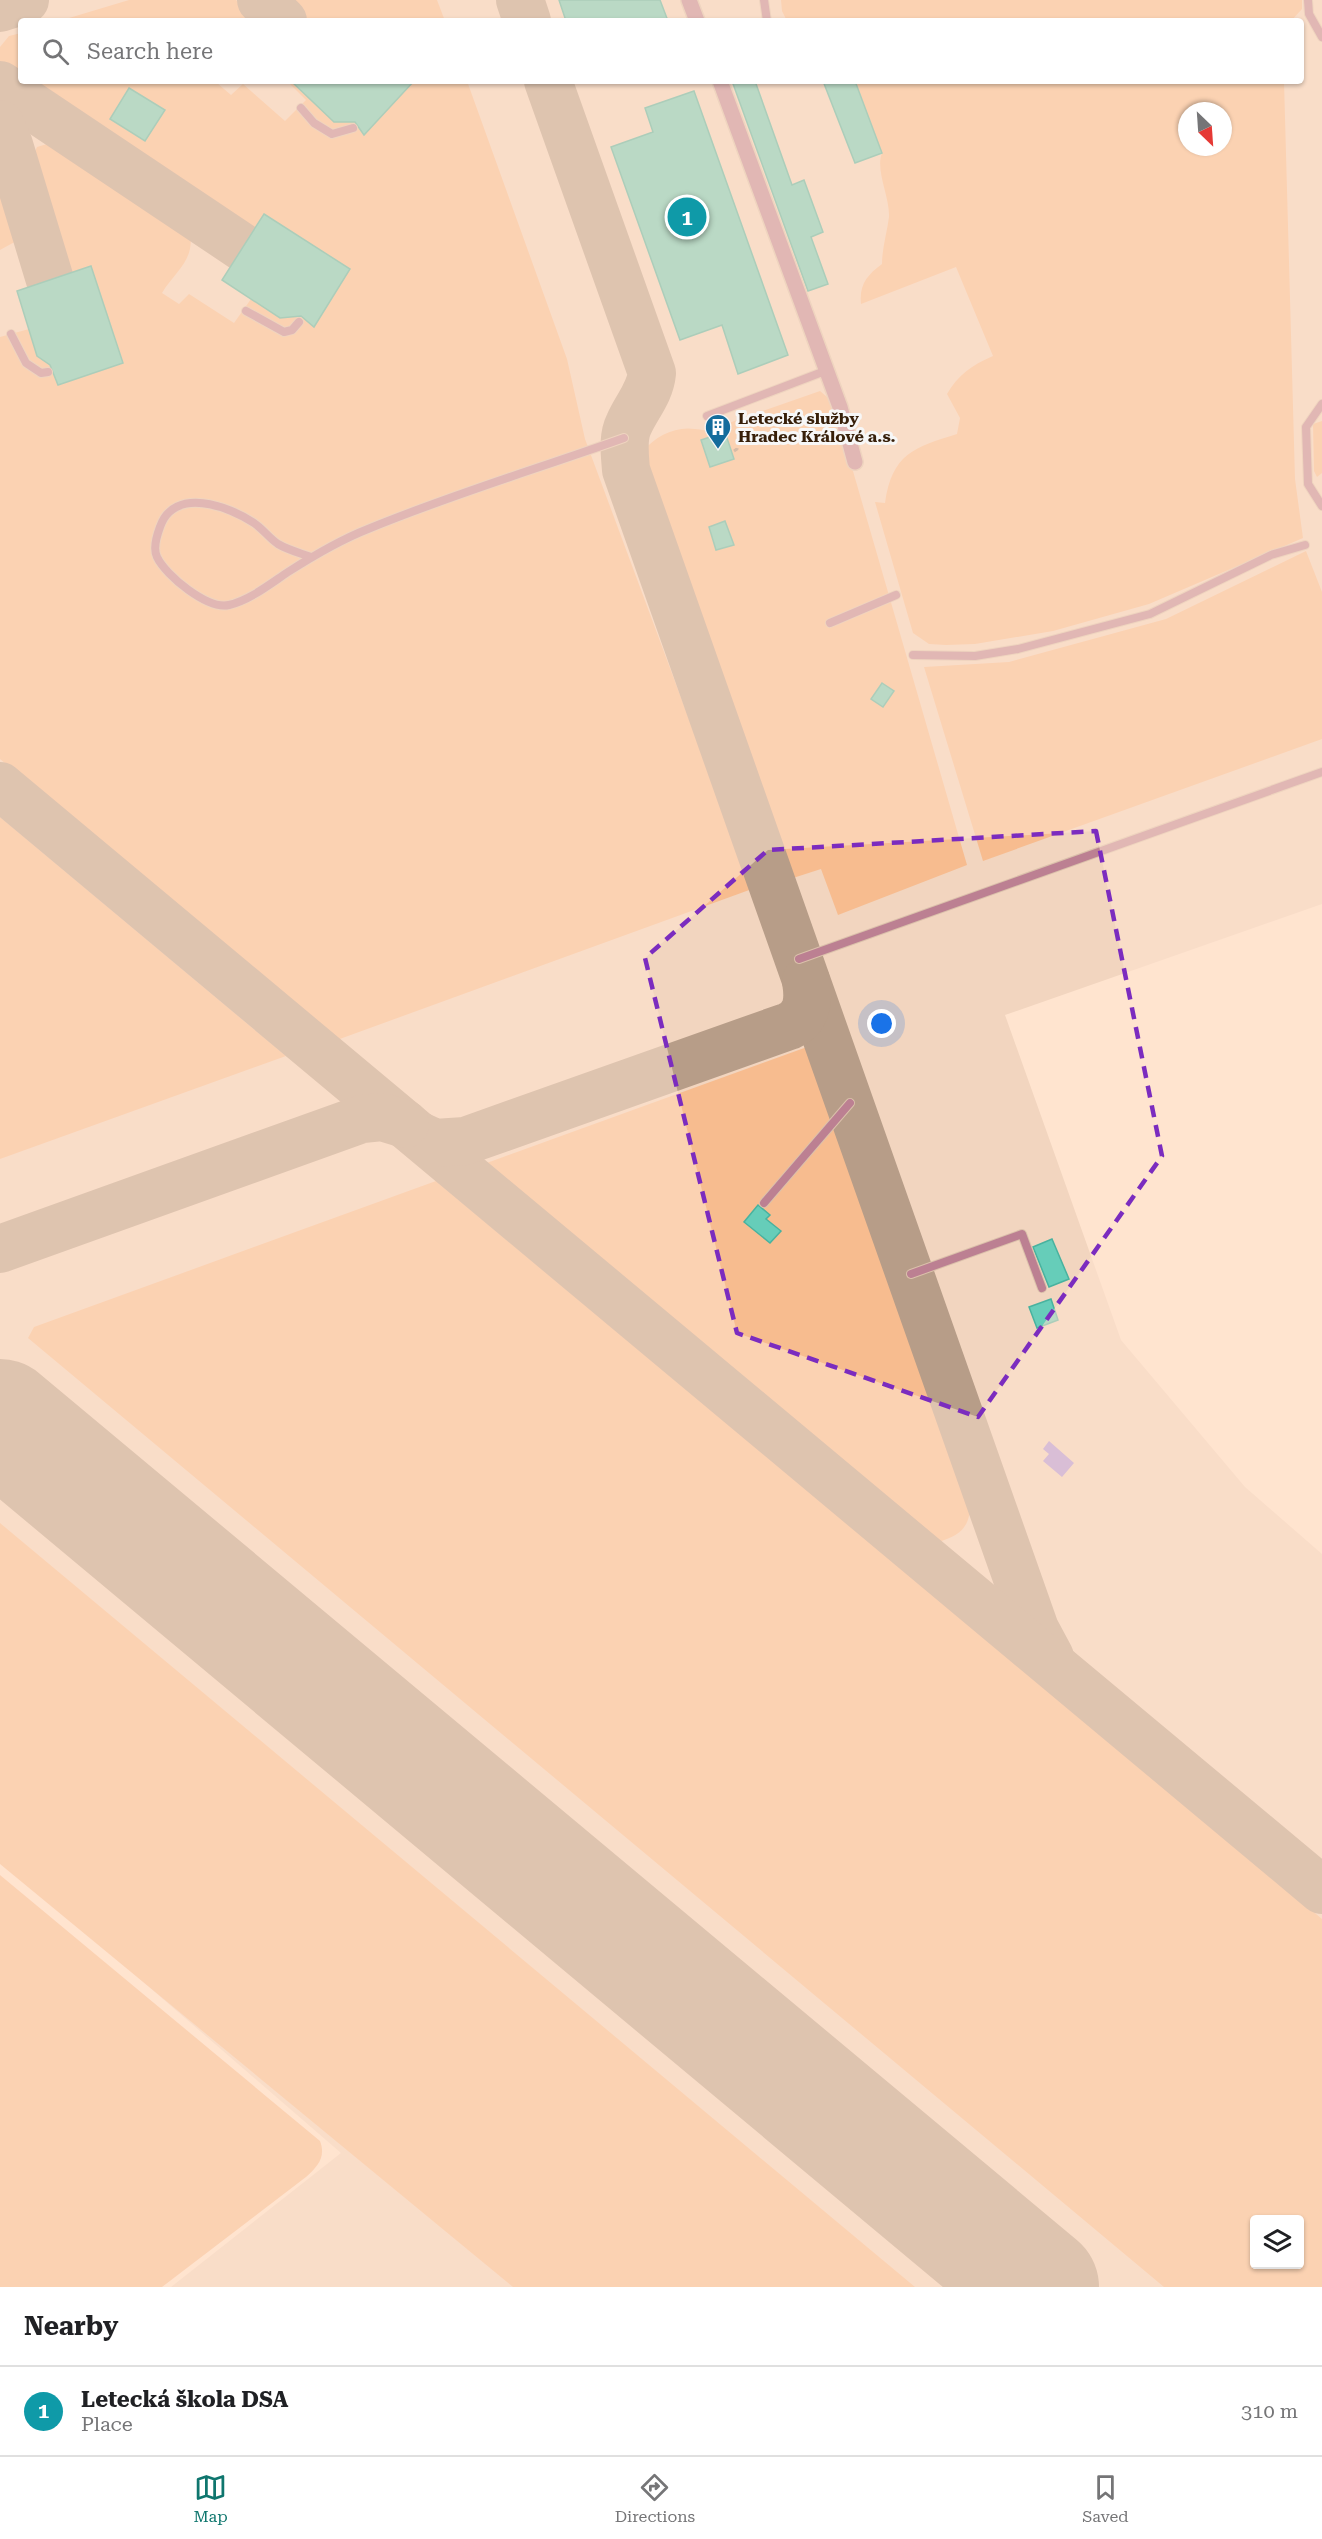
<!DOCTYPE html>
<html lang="en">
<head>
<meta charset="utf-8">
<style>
  :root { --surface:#fff; --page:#f6f6f6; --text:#202124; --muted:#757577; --line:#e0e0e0; --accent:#0f766e }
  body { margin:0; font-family:"Roboto Serif",serif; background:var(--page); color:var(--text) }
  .controls { position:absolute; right:18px; bottom:18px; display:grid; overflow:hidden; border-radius:6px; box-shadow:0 2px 4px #0004 }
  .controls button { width:54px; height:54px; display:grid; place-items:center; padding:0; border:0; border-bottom:2px solid var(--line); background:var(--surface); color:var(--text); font:30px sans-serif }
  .compass { position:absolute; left:1178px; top:102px; width:54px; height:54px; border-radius:50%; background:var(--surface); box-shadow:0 2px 4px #0004; rotate:155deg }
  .you { position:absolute; left:882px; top:1024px; width:21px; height:21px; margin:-15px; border:4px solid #fff; border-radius:50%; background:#1a73e8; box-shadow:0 0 0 9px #1a73e833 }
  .badge { display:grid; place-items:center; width:39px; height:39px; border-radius:50%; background:var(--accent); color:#fff; font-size:20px; font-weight:700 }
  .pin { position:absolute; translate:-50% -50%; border:3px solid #fff; box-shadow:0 2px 6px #0006 }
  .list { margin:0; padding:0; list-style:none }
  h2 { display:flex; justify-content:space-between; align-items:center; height:78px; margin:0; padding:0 24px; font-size:26px }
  h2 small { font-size:20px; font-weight:400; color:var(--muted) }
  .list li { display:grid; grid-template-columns:39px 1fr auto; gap:18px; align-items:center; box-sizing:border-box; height:90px; padding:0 24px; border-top:2px solid var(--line) }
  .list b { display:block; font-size:22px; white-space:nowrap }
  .list p { margin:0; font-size:20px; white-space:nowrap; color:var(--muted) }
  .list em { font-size:20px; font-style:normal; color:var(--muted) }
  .icon { flex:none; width:33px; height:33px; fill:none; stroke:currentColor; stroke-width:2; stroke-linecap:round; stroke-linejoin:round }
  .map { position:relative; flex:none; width:1322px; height:2287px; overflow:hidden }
  .search { position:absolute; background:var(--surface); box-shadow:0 2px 4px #0004; left:18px; right:18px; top:18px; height:66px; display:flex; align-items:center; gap:15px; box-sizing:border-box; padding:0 21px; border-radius:6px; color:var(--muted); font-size:22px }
  .sheet { height:168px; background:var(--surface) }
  nav { display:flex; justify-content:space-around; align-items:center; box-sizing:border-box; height:84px; border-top:2px solid var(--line); background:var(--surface); font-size:16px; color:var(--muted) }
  nav a { display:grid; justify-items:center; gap:3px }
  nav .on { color:var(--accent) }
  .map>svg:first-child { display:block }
  .built { fill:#f2d5bf; fill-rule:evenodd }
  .green { fill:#f7bc8f; fill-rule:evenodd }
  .water { fill:#ab90de }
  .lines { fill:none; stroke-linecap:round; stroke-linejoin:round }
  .taxiway { stroke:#b79d88; stroke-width:48 }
  .runway { stroke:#b79d88; stroke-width:122 }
  .building { fill:#66cdb9; stroke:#48b29f; stroke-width:1.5 }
  .service-casing { stroke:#dbc1ab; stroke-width:10 }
  .minor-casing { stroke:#dbc1ab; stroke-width:18 }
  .path { stroke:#a68c77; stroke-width:3; stroke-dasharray:4.5 4.5; stroke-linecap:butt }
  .service { stroke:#bc8092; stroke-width:8 }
  .minor { stroke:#bc8092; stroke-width:15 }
  .marked { fill:none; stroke:#7b2cbf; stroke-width:4.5; stroke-dasharray:12 8; stroke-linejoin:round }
  .labels { text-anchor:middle; stroke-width:6; stroke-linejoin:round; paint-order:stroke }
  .poi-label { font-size:16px; font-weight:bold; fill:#371f09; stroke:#f7f7f7; text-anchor:start }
</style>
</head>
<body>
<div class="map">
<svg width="1322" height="2287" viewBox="0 0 1322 2287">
  <rect width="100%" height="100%" fill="#ffe4cf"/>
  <path class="built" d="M0,0h1322v904l-317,111 116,325 124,147 77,67v733h-1151l170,-134 -341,-295zM21,21h1280v60h-1280zM1187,111h36v36h-36zM1254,2220h46v44h-46z"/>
  <g class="green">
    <path d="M129,0h107l21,21h-198z"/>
    <path d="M279,0h158l8,21h-142z"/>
    <path d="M781,0h521v9l-11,12h-504l-5,-10z"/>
    <path d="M21,33v48h198l-2,2 14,12 12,-11 42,37 21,-21 -19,-19h180l100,278 18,80 167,450 -415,151 -337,-281v-422l29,-8 -12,-38 46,-16 -35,-109 9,-19 10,-3 18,3 125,84c5,30 -14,39 -28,62l17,11 10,-10 45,29 17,-24 -29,-19 28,-45 -239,-156 -11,-11v-21l9,-11z"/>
    <path d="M855,81h429l11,398 8,59 -154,66 -96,27 -78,13 -29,1 -17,-1 -16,-11 -38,-131 10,1c7,-49 29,-56 72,-69l3,-16 -13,-24c11,-19 25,-29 46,-38l-37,-89 -95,37c-2,-19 6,-29 21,-40 0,-16 5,-31 7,-47 1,-20 -14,-47 -7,-64zM1187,111h36v36h-36z"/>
    <path d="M0,173l20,66 -20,11z"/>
    <path d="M820,391l13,11 134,463 -129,50 -17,-46 -28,9 -149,-410 -1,-17c13,-15 32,-25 52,-22 11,1 18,4 29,0l-1,-4z"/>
    <path d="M1322,421v52l-5,4 -3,-6 -1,-47z"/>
    <path d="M1306,551l16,41v147l-339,122 -59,-194 85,-5 157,-43z"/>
    <path d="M0,817l286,239 -286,103z"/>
    <path d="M807,1047l163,458c0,23 -11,31 -32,37l-454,-378z"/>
    <path d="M436,1181l886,738v368h-158l-1136,-949 6,-11zM1254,2220h46v44h-46z"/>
    <path d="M0,1523l915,764h-402l-513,-423z"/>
    <path d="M0,1875l320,266c6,16 -2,25 -14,36l-144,110h-162z"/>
  </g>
  <path class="water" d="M1049,1441l25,22 -12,14 -19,-16 6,-7 -6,-5z"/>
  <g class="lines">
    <g class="taxiway">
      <path d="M261,0l22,21"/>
      <path d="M520,0l7,21"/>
      <path d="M0,8l25,-8"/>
      <path d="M548,81l104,292c-2,20 -15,33 -23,51 -7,14 -4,31 -3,46l409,1159 15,28"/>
      <path d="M0,85l242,162"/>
      <path d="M0,124l9,21 41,135"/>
      <path d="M0,786l1322,1104"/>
      <path d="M420,1136l15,7 30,-2 324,-115c19,-9 20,-26 17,-45"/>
      <path d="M0,1249l362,-130 20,-2 23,7"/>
      <path d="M0,1410l15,17 131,111"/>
    </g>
    <path class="runway" d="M0,1420l1038,867"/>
  </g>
  <g class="building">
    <path d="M559,0h101l8,21h-102z"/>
    <path d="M291,81h123l-50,54 -9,-13h-21z"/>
    <path d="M732,81h23l37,104 12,-5 19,52 -12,5 17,47 -20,7z"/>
    <path d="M823,81h32l27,72 -27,10z"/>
    <path d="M129,88l36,22 -20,31 -35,-22z"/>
    <path d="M694,91l94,264 -50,19 -16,-49 -42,15 -69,-193 42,-15 -8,-24z"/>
    <path d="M264,214l86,55 -36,58 -13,-11 -21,2 -58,-38z"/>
    <path d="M91,266l32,97 -65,22 -8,-20 -13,-9 -20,-65z"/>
    <path d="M725,432l9,27 -24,8 -9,-27z"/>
    <path d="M725,521l9,24 -18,5 -7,-23z"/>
    <path d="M882,683l12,8 -11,16 -12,-8z"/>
    <path d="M758,1205l12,10 -4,4 15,12 -11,12 -26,-21z"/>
    <path d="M1052,1239l17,40 -20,8 -16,-40z"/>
    <path d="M1051,1299l7,21 -21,8 -8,-21z"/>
  </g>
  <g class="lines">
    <g class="service-casing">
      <g id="service">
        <path d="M764,0l3,21"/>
        <path d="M1308,0l1,14 13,23"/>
        <path d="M301,108l13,15 18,11 21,-6"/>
        <path d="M246,311l38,21 8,-2 7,-8"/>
        <path d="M11,334l15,29 15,10 7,-1"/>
        <path d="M1322,404l-16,23 2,57 14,22"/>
        <path d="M707,416l118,-45"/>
        <path d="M311,557c-11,-4 -23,-7 -33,-13 -9,-6 -15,-15 -24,-21 -25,-17 -80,-37 -94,4 -3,8 -7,22 -3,30 9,19 51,53 72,48 21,-5 41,-21 59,-33 25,-16 52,-32 80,-43 82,-34 172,-61 256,-91"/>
        <path d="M830,623l66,-28"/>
        <path d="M913,655l62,1 43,-7 132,-35 121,-59 34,-10"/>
        <path d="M799,959l523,-187"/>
        <path d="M764,1203l86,-100"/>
        <path d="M911,1274l111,-40 20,54"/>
      </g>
    </g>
    <g class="minor-casing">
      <g id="minor">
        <path d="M689,0l8,21"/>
        <path d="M720,81l120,326 15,55"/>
      </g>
    </g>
    <path class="path" d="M734,451l3,-2 5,-34"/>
    <use href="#service" class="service"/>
    <use href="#minor" class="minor"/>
  </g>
  <path d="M0 0H1322V2287H0ZM1096,831l66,325 -184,261 -241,-84 -92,-375 123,-108z" fill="#ffe4cf" fill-opacity=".55" fill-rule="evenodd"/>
  <path class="marked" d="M1096,831l66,325 -184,261 -241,-84 -92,-375 123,-108z"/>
  <defs>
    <g id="building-pin" transform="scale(1.35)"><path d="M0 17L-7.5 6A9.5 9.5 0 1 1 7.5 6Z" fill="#146c9c" stroke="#f7f7f7"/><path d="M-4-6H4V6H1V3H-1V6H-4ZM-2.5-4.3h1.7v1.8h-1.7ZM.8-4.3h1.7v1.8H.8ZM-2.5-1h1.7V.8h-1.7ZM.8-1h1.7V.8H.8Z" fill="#fff"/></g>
  </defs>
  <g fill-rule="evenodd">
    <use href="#building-pin" x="718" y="427"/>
  </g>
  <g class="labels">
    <g class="poi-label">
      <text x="738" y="424">Letecké služby<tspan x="738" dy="18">Hradec Králové a.s.</tspan></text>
    </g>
  </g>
</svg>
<div class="controls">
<button><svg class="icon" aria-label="layers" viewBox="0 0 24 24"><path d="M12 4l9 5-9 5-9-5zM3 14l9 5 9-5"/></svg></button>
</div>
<svg class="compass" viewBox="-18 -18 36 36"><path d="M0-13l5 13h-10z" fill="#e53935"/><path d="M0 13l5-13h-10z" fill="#757577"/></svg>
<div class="you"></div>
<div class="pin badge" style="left:687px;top:217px;background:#0f9aa8">1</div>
<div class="search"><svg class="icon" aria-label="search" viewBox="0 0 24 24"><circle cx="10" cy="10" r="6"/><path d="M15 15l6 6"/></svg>Search here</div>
</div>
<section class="sheet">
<h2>Nearby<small></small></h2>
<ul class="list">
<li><span class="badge" style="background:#0f9aa8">1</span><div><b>Letecká škola DSA</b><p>Place</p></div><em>310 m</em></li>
</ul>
</section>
<nav>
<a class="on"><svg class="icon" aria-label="map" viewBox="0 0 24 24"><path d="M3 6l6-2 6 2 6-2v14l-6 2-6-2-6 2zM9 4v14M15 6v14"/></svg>Map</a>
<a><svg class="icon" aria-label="directions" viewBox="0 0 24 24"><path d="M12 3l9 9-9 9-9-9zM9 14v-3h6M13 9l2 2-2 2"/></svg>Directions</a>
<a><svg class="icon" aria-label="saved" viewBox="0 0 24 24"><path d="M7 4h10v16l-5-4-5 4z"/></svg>Saved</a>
</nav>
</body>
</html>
